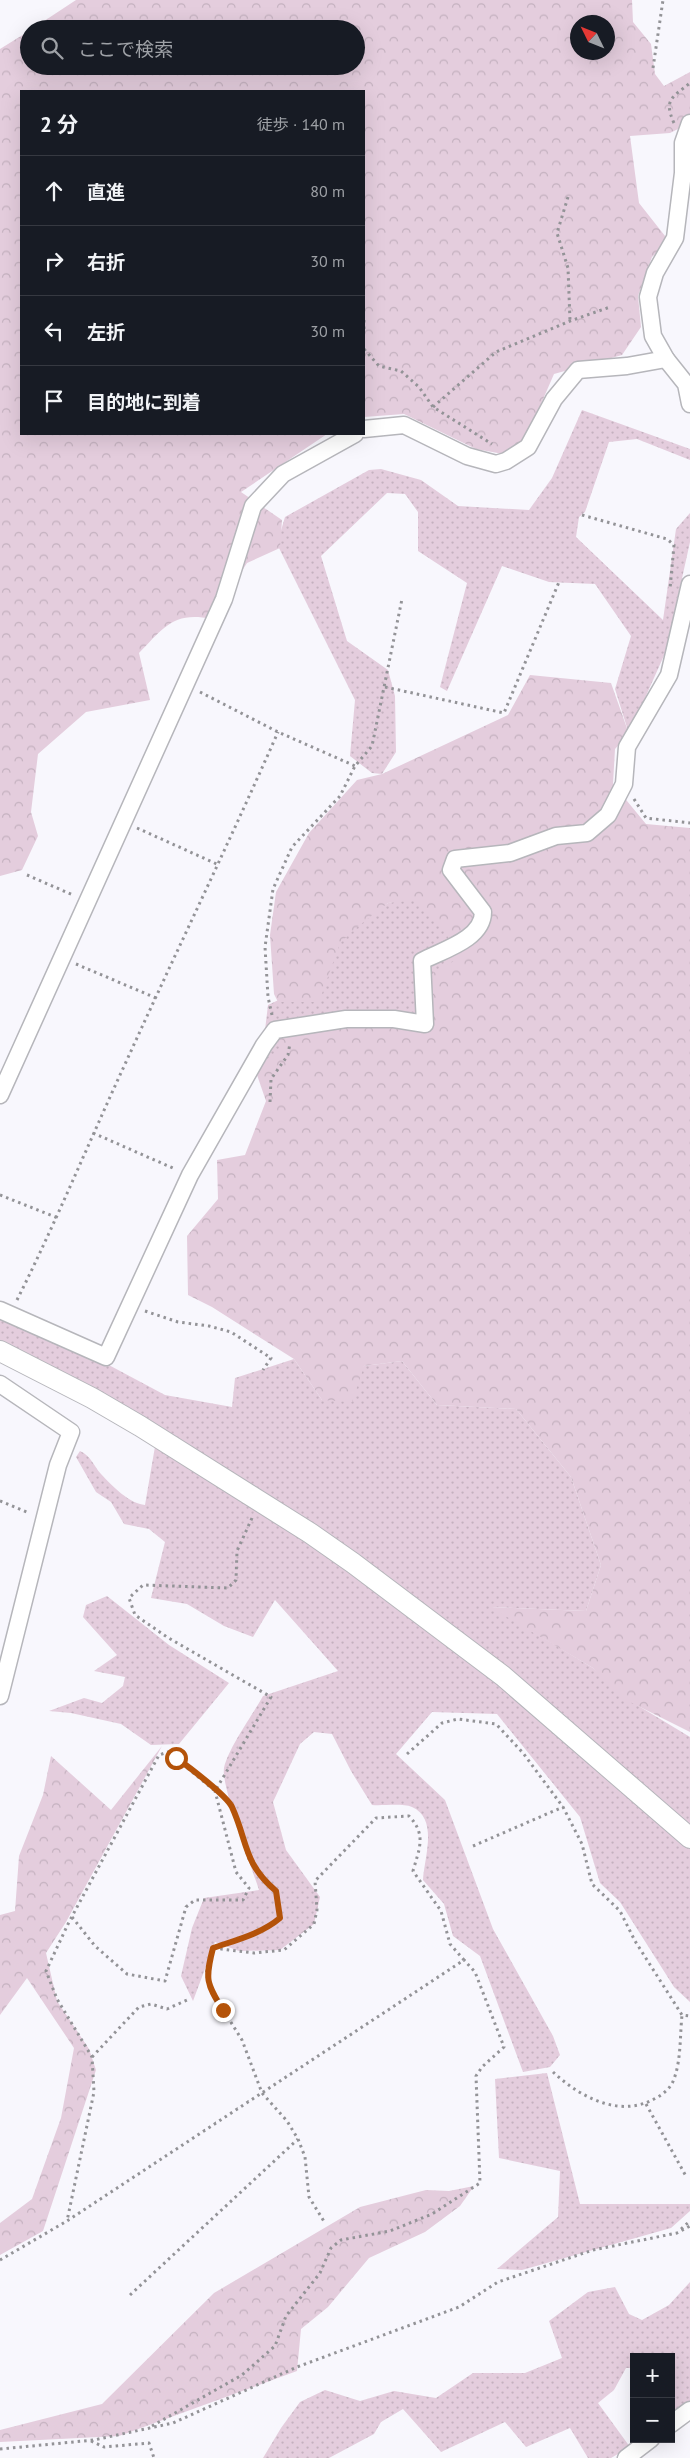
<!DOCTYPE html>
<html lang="ja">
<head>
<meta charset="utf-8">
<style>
  :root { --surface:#171b24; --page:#20242c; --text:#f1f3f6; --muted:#9ea1a6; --line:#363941 }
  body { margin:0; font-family:"PT Sans","Noto Sans JP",sans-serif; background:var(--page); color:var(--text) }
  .controls { position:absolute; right:15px; bottom:15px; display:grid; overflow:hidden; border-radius:0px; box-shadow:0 5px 20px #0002 }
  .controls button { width:45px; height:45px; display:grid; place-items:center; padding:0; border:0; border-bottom:1px solid var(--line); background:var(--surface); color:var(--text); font:25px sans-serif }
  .compass { position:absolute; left:570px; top:15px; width:45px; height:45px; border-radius:50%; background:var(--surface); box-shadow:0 5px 20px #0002; rotate:313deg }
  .stop { position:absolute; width:15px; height:15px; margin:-11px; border:4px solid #b45309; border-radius:50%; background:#fff }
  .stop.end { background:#b45309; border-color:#fff; box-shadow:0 1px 5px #0008 }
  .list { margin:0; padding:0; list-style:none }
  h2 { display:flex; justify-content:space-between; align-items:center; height:65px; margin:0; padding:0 20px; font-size:21px }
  h2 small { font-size:16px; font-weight:400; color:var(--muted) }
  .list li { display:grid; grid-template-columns:32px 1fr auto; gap:15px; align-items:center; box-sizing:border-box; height:70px; padding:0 20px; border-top:1px solid var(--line) }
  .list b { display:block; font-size:19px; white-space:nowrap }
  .list em { font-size:16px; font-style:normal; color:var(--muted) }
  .icon { flex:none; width:28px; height:28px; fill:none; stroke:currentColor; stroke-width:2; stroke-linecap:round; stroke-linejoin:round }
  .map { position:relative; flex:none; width:690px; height:2458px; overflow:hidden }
  .search { position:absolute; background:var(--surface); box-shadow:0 5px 20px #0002; left:20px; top:20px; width:345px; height:55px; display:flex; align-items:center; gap:12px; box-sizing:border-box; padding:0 18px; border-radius:28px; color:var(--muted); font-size:19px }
  .panel { position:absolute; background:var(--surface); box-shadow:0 5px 20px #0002; left:20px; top:90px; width:345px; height:345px; border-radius:0px }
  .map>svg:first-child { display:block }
  .grass { fill:url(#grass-dots) }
  .forest { fill:url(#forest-crowns); fill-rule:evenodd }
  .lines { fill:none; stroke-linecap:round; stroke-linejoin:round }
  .minor-casing { stroke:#b6b6bb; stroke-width:19 }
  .tertiary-casing { stroke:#b6b6bb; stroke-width:22 }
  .path { stroke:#939397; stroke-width:3; stroke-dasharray:2.5 4; stroke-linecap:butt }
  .minor { stroke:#fff; stroke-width:16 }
  .tertiary { stroke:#fff; stroke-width:20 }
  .route { stroke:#b45309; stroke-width:6 }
</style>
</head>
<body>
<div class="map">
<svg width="690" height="2458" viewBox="0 0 690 2458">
  <defs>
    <pattern id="grass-dots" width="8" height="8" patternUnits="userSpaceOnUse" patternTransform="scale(1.25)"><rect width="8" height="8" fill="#e4cddd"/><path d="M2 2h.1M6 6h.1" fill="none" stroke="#c4b1bf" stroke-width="1.8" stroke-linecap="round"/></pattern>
    <pattern id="forest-crowns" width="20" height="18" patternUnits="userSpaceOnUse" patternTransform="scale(1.25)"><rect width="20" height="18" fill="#e4cddd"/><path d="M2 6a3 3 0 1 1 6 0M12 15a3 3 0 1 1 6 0" fill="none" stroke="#c4b1bf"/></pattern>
  </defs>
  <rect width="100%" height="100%" fill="#f8f7fd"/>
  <g class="grass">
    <path d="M582,410l108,39v11l-53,-21 -28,3 -24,70 -6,5 -3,20 87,83 13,-91 14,-16v29l-24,109 -37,83 -14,-45 16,-53 -36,-52 -46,-2 -47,-16 -55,125 -7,-4 27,-104 -49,-32v-39l-13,-18 -18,-1 -66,63 26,85 41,29 7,26 1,56 -14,22 -10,-1 -22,-17 5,-56 -78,-156 8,-27 84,-47 12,-1 40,11 37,26 71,4 23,-32z"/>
    <path d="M418,897l39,41 1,16 -32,81 -147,24h-12l-5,-4 6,-50 21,-10 68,-71 31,-21z"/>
    <path d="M0,1315l105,48 60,32 67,12 3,-29 59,-19 28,41 42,-34 38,-5 35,44 79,4 55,68 30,88 -15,46 -94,-4 101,61 44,37 53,32v265l-16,-15 -54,-85 -20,-19 -20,-66 -83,-103 -65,-2 -36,42 49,46 48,129 60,107 7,19 -10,12 -27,5 -43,-116 -27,-20 -9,-32 -21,-24c1,-22 16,-61 -11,-73 -10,-4 -29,-1 -40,-2l-21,-34 -19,-37 -18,-2 -14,12 -27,58 13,48 34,47 -6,27 -34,26 -41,1 -24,-9 -22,59 -12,-25 11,-48 12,-30 55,-8c-7,-22 -38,-104 -35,-122 5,-21 28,-52 39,-72l75,-25 -63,-71 -22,37 -29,-11 -37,-22 -36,-6 14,-56 -16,-13 -25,-5 -13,-22 -15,-10 -20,-35 4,-6c11,5 13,14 21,23 11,12 29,30 44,31l13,-76 -158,-89z"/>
    <path d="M107,1596l62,49 60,38 -50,61 -28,1 -30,-21 -50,-11 -22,-2 35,-13 18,5 21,-17 2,-9 -31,-6 23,-16 -34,-38 3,-12z"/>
    <path d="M547,2073l33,131h110v7l-19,17 -149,42 -25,-1 61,-52 2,-46 -61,-13 -4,-79z"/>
    <path d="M690,2282v120l-19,13v-58h-37v11h-8l-12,22 -16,13 32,44 -19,11h-23l-18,-30 -44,19 -21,-25 -64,30 -38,-43 -22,13 -7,12 -45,24h-66l18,-30 19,-26 25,-12 35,11 34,-10 42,7 37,-25h52l37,-15 -13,-37 39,-29 27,-5 14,27 13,6 27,-15z"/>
  </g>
  <g class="forest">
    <path d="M76,0h556l1,22 18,22 4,30 9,12 26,-14v51l-20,10 -40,3 9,67 30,38 -17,16 -14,39 3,31 -19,28 -68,19 -30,69 -21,11 -27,-5 -72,-35 -40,3v-326h-343v343h306l-86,58 41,28 -2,28 -33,15 -36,56c-38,-8 -48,10 -72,34l11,47 -64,12 -48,42 -7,58 7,24 -16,34 -22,6v-827l29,-18v35h327v-37h-324zM578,22h30v30h-30z"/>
    <path d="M530,675l81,8 18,51 -14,15 -2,35 33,40 44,4v904l-70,-35 -27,-29 -103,-61 96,4 15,-46 -30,-88 -55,-68 -79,-4 -35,-44 -38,5 -12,36 -30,-2 -28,-41 -82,-52 -24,-12 -1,-59 31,-37 -1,-39 28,-5 21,-54 -9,-26 7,-14 16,-11 -4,-18 143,-10 14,-49 21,-12 -1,-16 -10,-16 -27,-29 -28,3 -32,25 -16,15 -21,59h-41l-4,-8 -4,-59 6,-43 33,-59 48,-53 25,-6 126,-59z"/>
    <path d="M162,1746l-96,176 -20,31 11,48 32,48 7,21 -53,161 -43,24v-32l32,-24 29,-81 13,-70 -47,-70 -27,37v-100l15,-4 4,-55 24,-61 8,-39 60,54z"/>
    <path d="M474,2186l-14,20 -35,26 -56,26 -41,49 -27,22 -4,42 -178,65 -119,6v-12l102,-26 112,-111 146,-86 66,-17 23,1z"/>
  </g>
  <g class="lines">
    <g class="minor-casing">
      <g id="minor">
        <path d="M690,123l-7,20v30l-8,65 -20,35 -7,24 5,39 13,23 20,25 4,20"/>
        <path d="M364,429l40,-4 63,31 29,8 10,-3 22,-14 26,-48 24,-29 49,-4 39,-7"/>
        <path d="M0,1095l224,-496 29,-93 30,-32 72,-40"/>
        <path d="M0,1310l106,47 84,-182 74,-130 11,-15 71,-11h48l31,5 -3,-63c21,-11 61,-22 61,-49l-32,-42 4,-11 55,-6 46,-17 31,-3 21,-18 16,-31 3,-37 42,-72 21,-91"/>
        <path d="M0,1384l71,48 -13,33 -58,231"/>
        <path d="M671,2424l19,-14"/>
        <path d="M626,2458l25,-19"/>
      </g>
    </g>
    <g class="tertiary-casing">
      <path id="tertiary" d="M0,1351l92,47 48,28 170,107 43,30 150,113 187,162"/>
    </g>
    <g class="path">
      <path d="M653,68l10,-68"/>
      <path d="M674,123c-11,-24 -1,-26 16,-40"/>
      <path d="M568,197l-11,36 11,35 2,53"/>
      <path d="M364,320v13"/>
      <path d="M364,349l15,17 22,5 18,16 14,20 59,37"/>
      <path d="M433,407l63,-55 74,-31 40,-14"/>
      <path d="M582,515l85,24 7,6 -4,44"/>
      <path d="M385,687l119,26 55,-131"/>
      <path d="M200,692l78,40 77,34"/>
      <path d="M634,799l12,19 44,5"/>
      <path d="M137,828l82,37"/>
      <path d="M27,875l46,20"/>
      <path d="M76,964l80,34"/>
      <path d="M272,1015l-4,-18 -3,-50 8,-58 19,-42 48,-51 15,-30 17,-20 30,-147"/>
      <path d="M270,1102l1,-23 17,-24 2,-12"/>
      <path d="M93,1133l82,36"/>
      <path d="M0,1195l58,23"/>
      <path d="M17,1300c39,-78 72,-158 109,-238 50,-110 103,-219 152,-330"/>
      <path d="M145,1311l33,11 31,4 22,6 40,26 -8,12"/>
      <path d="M0,1501l29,12"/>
      <path d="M252,1518l-15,33 -1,29 -8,8 -85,-3 -14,13 6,17 32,22 104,60 -56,94 -47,-39 -9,3 -90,167 -23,49 11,28 35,58 2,35 -27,129c132,-87 265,-174 397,-261l-14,-16 -9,-33 -28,-40c6,-22 14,-36 -4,-55l-33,2 -61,63 2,29 -3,14 -30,26 -30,3 -41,-5 -7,26 8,21 28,45 20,53 25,28 11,18 7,18 4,40 16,26"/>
      <path d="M407,1754l35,-31 16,-4 38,5 27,29 40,54 19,37 10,40 28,27 15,30 47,74 8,1"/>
      <path d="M473,1846l90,-39"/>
      <path d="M72,1917l23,29 32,28 38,7 21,-74 9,-7h48l6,-12 -13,-16 -21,-81"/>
      <path d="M214,1948c22,-8 48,-15 67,-30l-5,-27 -15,-13 -12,-19 -18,-54 -15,-14"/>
      <path d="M92,2057l47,-50 12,-3 16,5 20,-9"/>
      <path d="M553,2072c27,25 67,47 103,26 9,-5 16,-11 19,-22 6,-18 5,-42 7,-61"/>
      <path d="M646,2104l41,74"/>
      <path d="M681,2229l9,-8"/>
      <path d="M0,2260l67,-39"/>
      <path d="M130,2295l168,-156"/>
      <path d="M152,2426l90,-51 33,-29 11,-30 34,-43 11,-25 10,-8 49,-9 42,-17 48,-31 -4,-107 6,-9 22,-20 -29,-75 -11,-12"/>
      <path d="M91,2441l13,6 45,-4 5,15"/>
      <path d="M0,2449l94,-9 79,-17 124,-56 162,-60 39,-25 95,-32 84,-17 13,-7"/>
    </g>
    <use href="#minor" class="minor"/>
    <use href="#tertiary" class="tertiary"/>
  </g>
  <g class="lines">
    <path class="route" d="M176,1758c12,8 51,38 56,49 16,35 11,56 44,84l4,27c-19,16 -44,22 -67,30 -8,31 -7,35 10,62"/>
  </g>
</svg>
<div class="controls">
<button>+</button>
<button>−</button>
</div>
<svg class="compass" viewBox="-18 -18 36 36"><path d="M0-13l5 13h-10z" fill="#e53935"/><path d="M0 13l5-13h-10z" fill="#9ea1a6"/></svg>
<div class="stop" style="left:176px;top:1758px"></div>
<div class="stop end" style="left:223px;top:2010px"></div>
<div class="search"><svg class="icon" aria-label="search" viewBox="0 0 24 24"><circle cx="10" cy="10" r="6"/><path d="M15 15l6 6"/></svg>ここで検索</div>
<section class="panel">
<h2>2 分<small>徒歩 · 140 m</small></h2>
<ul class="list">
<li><svg class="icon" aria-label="ahead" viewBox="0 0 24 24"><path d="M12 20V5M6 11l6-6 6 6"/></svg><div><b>直進</b></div><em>80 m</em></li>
<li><svg class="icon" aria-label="right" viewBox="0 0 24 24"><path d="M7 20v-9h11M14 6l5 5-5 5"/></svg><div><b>右折</b></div><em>30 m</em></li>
<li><svg class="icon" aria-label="left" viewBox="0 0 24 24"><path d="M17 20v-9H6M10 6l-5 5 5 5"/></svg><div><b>左折</b></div><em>30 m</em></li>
<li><svg class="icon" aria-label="arrive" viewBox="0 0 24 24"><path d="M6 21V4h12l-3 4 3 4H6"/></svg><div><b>目的地に到着</b></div></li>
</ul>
</section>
</div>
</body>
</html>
